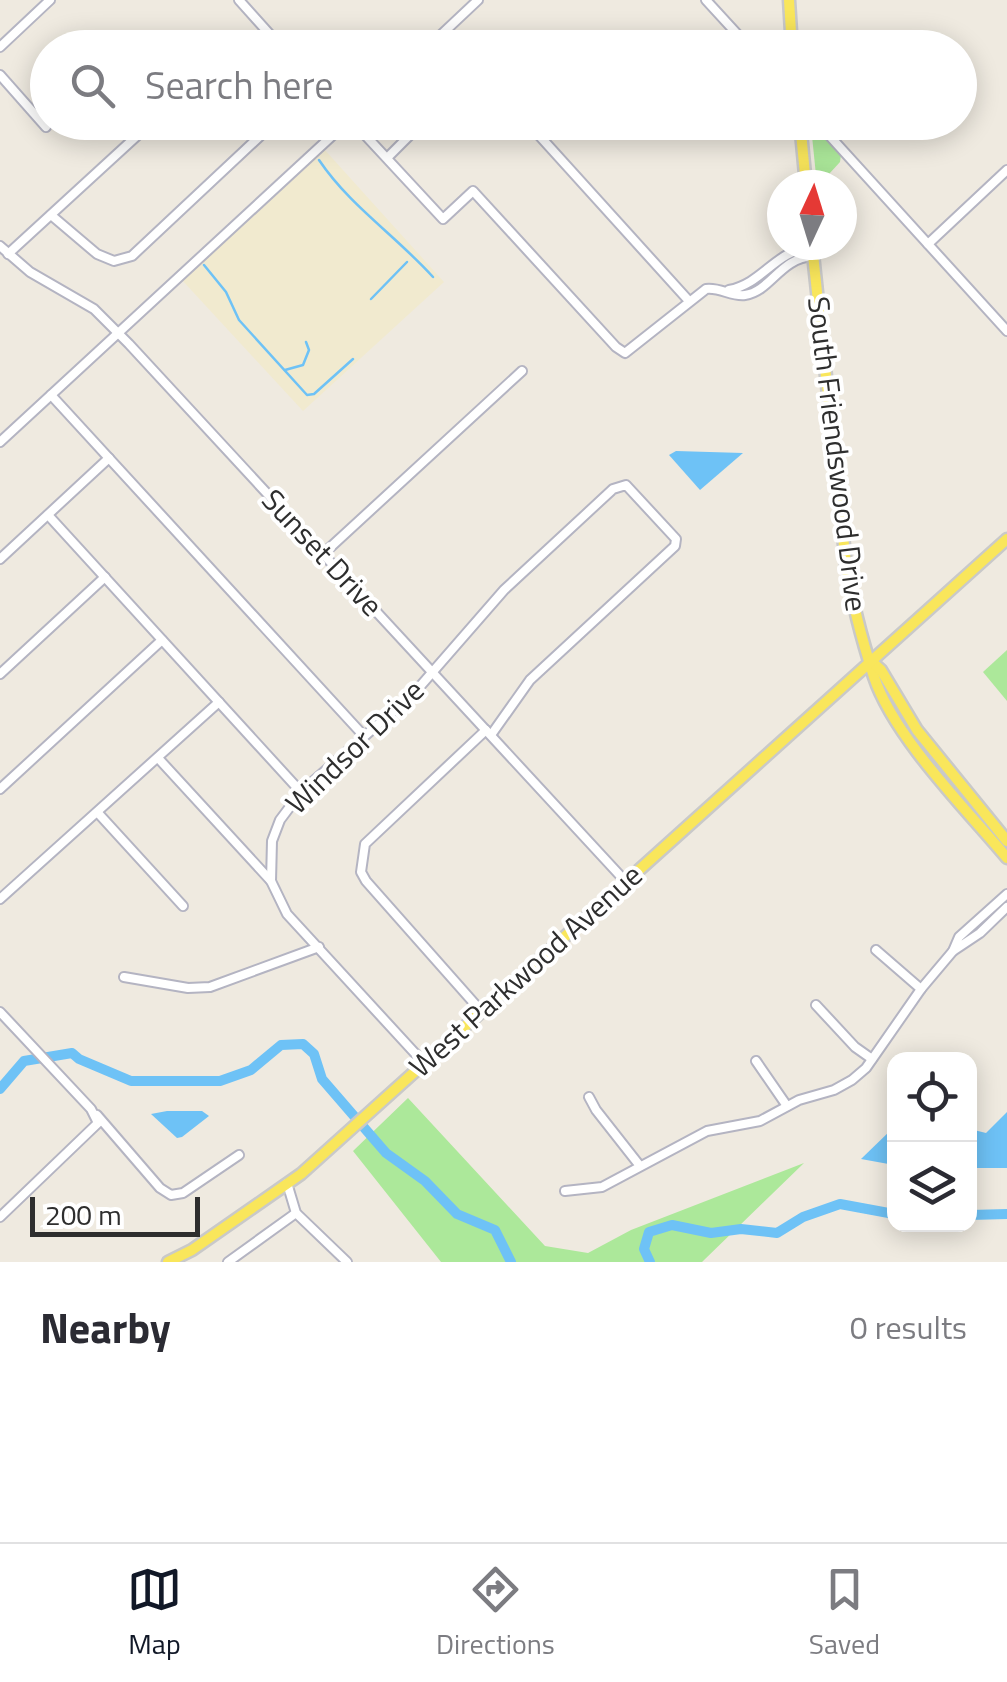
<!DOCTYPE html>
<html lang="en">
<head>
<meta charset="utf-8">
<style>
  :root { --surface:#fff; --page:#f2f2f3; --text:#2b2b33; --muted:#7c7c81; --line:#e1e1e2; --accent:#111827 }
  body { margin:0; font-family:"Titillium Web",sans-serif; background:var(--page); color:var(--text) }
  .controls { position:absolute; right:30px; bottom:30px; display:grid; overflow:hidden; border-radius:20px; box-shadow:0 5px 25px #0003 }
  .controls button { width:90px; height:90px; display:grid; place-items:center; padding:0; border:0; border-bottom:2px solid var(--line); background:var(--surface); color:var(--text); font:50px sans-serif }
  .compass { position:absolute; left:767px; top:170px; width:90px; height:90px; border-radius:50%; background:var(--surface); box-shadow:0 5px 25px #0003; rotate:4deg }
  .scale { position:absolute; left:30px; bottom:25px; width:170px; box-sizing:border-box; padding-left:10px; border:5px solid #2e2e2e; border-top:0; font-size:28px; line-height:35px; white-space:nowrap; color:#2e2e2e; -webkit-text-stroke:8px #fff; paint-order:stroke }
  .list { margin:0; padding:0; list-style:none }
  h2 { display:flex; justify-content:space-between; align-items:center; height:130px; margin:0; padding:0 40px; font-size:42px }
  h2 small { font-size:32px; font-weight:400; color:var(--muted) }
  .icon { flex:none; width:55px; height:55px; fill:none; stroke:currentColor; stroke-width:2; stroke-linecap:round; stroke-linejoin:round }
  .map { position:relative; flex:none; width:1007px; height:1262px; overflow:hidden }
  .search { position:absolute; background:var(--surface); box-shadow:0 5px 25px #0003; left:30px; right:30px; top:30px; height:110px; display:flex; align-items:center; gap:25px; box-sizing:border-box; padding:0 35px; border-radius:55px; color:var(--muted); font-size:38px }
  .sheet { height:280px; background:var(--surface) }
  nav { display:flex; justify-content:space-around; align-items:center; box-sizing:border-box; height:140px; border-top:2px solid var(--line); background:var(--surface); font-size:28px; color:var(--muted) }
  nav a { display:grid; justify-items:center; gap:5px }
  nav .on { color:var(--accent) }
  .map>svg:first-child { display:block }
  .education { fill:#f1eacf }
  .green { fill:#ace89a }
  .water { fill:#6ec2f6 }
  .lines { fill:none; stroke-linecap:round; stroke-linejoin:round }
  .stream { stroke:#6ec2f6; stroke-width:2.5 }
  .river { stroke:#6ec2f6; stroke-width:10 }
  .minor-casing { stroke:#b4b4c2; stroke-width:12 }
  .major-casing { stroke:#c9c9c9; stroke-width:15 }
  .minor { stroke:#fff; stroke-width:8 }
  .major { stroke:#f9e65b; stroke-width:10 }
  .labels { text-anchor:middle; stroke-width:8; stroke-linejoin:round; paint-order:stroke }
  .street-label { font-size:30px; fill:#2e2e2e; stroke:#fff }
</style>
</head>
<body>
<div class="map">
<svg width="1007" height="1262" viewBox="0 0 1007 1262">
  <rect width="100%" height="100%" fill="#efeae0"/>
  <path class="education" d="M324,149l120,133 -141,129 -122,-132z"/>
  <g class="green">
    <path d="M820,132l21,23 -1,7 -11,12v11h-12l-5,-49z"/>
    <path d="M1007,650v51l-24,-29z"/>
    <path d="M408,1098l137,148 43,7 43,-23 173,-67 -102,99h-261l-88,-111z"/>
  </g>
  <g class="water">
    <path d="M676,451l67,2 -43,37 -31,-35z"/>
    <path d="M167,1111h35l7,5 -27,21 -5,1 -26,-24z"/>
    <path d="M1007,1112v56h-37v-39l16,4z"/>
    <path d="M894,1127v38l-33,-6z"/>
  </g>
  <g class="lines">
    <g class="stream">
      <path d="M319,160c31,46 76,75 114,117"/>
      <path d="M204,265l22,27 13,28 68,75 7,-1 39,-35"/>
      <path d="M371,299l36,-37"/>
      <path d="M285,370l18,-5 6,-15 -3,-8"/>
    </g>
    <g class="river">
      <path d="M0,1089l24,-28 48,-8 7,6 52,22h89l31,-11 30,-25 22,-1 11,10 8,25 64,74 39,28 32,33 38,16 16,32"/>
      <path d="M970,1215l37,-1"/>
      <path d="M650,1262l-6,-13 5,-17 23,-7 39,8 30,-4 36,4 26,-16 37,-13 54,10"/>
    </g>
    <g class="minor-casing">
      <g id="minor">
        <path d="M239,0l43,48"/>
        <path d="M706,0l44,48"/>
        <path d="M0,47l50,-47"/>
        <path d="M427,48l51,-48"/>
        <path d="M0,75l46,52"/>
        <path d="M353,122l90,97 30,-28 143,156 9,6 81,-64c14,-2 26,8 39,6 26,-4 35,-37 68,-39"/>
        <path d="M527,122l162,179"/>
        <path d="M817,122l190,209"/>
        <path d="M388,157l35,-35"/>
        <path d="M51,215l46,39 17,7 18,-5 143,-134"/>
        <path d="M928,244l79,-74"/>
        <path d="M0,246l30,26 64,37 35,35 497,538"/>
        <path d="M8,254l144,-132"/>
        <path d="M729,290c35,-7 45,-39 83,-43"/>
        <path d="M51,395l312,340"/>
        <path d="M0,442l347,-320"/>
        <path d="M48,515l253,277"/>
        <path d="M323,554l199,-183"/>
        <path d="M0,559l109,-101"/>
        <path d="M0,674l105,-97"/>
        <path d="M158,758l113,123"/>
        <path d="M0,789l162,-149"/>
        <path d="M98,813l85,93"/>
        <path d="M0,899l219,-197"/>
        <path d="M876,950l45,39"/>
        <path d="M953,951l27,-18 27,-26"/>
        <path d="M124,977l64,11 22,-1 109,-40"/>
        <path d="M816,1005l39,42 17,12"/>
        <path d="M481,1011l-115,-130 -5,-9 4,-28 121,-114"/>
        <path d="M0,1012l91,97 7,14 -98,94"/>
        <path d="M756,1061l31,45"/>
        <path d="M423,1062l-136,-148 -16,-33 1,-40 8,-21 21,-28 115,-101 88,-101 109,-101 13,-4 50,54 -1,7 -145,134 -39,55"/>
        <path d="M589,1097l7,13 44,56"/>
        <path d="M97,1115l63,73 11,7 12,-2 56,-38"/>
        <path d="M287,1183l9,30 51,49"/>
        <path d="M565,1191l37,-4 105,-56 53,-10 39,-21 35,-10 18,-10 14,-12 55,-79 32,-38 6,-14 48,-43"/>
        <path d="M228,1262l68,-49"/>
      </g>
    </g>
    <g class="major-casing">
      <g id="major">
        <path d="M789,0l3,48"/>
        <path d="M800,122l6,63"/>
        <path d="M801,136l12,-8 9,1"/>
        <path d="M812,245l34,319c6,38 16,76 28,113 20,60 92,132 133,181"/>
        <path d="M872,662l9,8 36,60 90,111"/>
        <path d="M168,1262l24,-12 109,-76 706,-635"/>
      </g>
    </g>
    <use href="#minor" class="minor"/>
    <use href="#major" class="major"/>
  </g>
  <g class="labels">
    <g class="street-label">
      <text transform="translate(837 454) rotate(83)" y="10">South Friendswood Drive</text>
      <text transform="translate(322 553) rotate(47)" y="10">Sunset Drive</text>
      <text transform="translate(355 747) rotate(-44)" y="10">Windsor Drive</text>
      <text transform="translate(526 971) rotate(-42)" y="10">West Parkwood Avenue</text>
    </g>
  </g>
</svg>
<div class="controls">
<button><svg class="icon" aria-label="locate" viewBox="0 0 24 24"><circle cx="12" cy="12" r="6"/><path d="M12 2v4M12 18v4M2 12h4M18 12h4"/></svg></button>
<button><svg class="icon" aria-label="layers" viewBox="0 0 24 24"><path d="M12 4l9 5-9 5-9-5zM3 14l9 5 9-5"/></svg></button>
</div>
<svg class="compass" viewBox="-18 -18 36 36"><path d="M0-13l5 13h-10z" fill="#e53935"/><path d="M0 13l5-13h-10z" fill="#7c7c81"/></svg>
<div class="scale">200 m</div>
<div class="search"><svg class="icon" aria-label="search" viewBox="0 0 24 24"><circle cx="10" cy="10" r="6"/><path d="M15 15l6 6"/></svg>Search here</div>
</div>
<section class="sheet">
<h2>Nearby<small>0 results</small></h2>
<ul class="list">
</ul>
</section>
<nav>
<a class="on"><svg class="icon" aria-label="map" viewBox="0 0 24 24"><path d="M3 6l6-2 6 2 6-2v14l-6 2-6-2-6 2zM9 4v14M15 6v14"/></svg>Map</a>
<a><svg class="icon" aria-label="directions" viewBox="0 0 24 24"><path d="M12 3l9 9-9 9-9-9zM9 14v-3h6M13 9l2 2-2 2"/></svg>Directions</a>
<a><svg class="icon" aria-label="saved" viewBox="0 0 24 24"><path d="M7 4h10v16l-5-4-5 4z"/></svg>Saved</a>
</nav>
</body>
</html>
